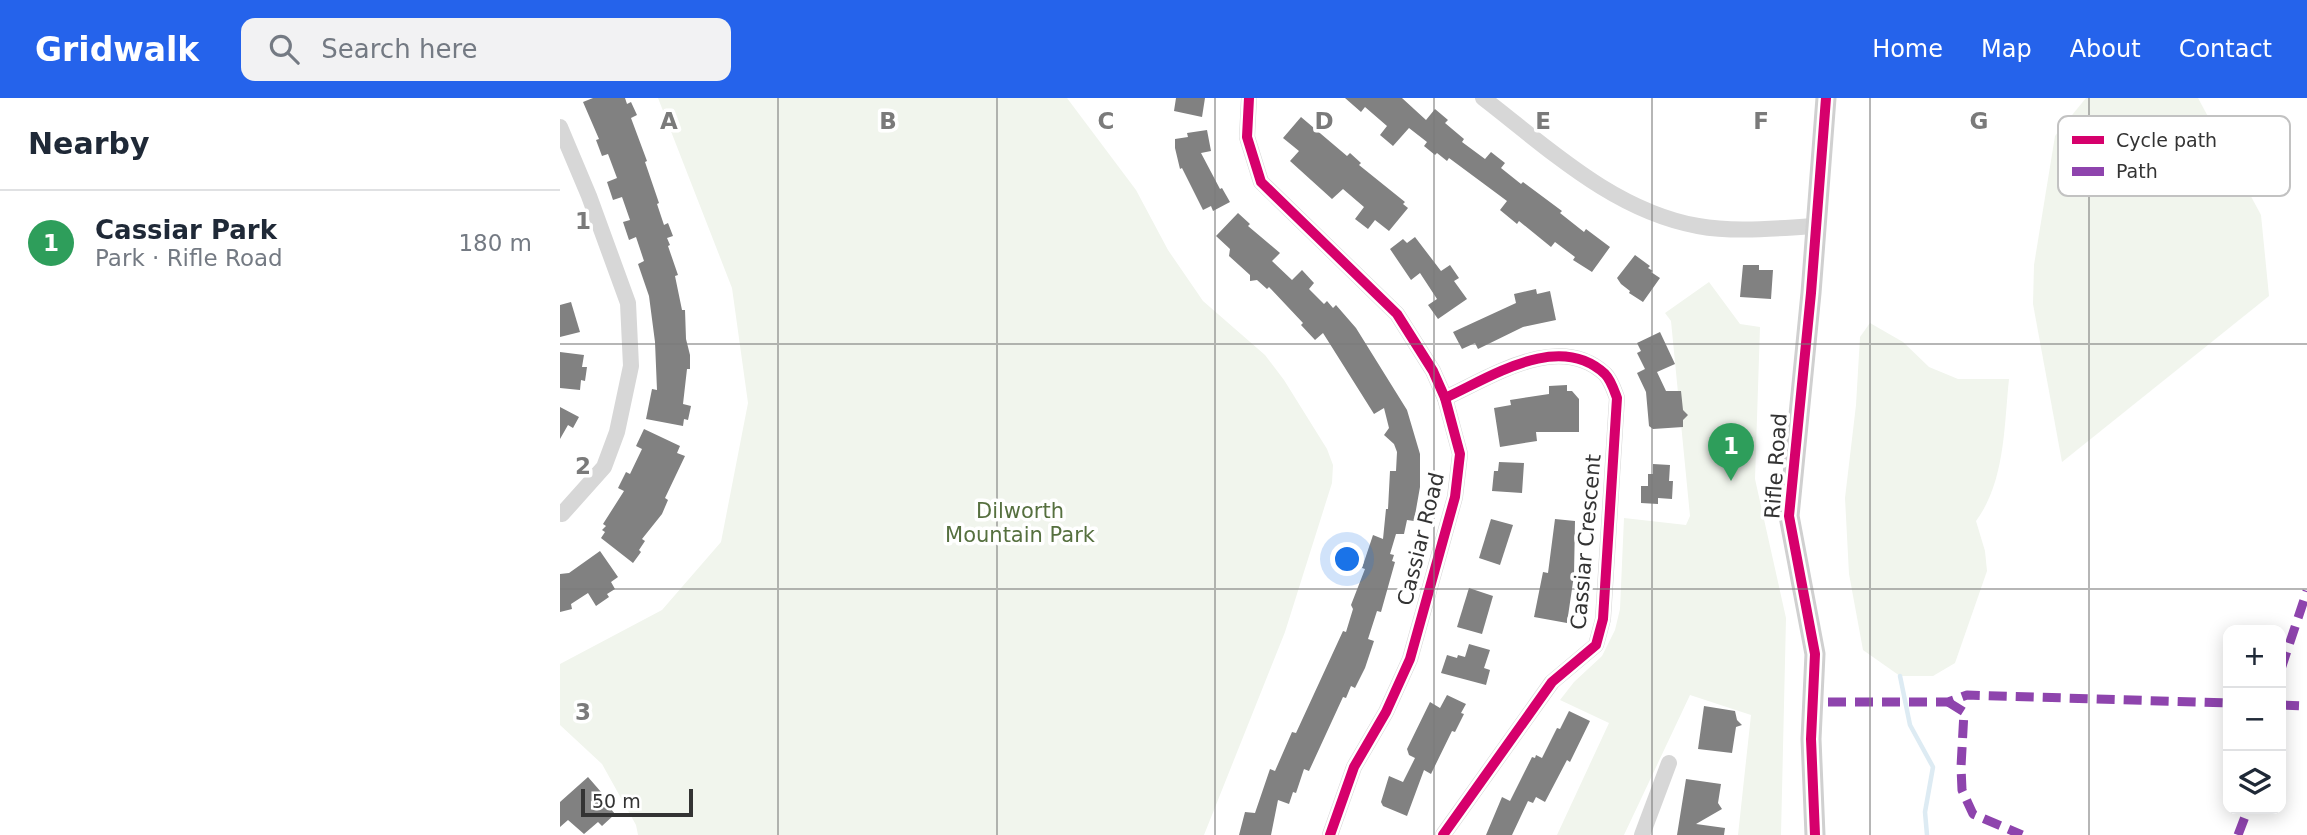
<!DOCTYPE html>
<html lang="en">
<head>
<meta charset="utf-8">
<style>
  :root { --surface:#fff; --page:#f2f2f3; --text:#1f2937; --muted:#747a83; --line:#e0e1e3; --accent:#2563eb }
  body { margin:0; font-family:"DejaVu Sans",sans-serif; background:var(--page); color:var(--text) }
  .controls { position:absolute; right:21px; bottom:21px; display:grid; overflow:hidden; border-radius:14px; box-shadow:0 4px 18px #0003 }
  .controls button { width:63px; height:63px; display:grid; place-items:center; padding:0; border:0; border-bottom:2px solid var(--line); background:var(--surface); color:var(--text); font:35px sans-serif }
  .scale { position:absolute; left:21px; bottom:18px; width:112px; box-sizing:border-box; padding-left:7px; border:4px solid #333; border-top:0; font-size:19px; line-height:24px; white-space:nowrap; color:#333; -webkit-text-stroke:5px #fff; paint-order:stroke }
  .you { position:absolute; left:788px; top:462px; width:24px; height:24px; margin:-18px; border:5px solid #fff; border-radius:50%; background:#1a73e8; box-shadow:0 0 0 10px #1a73e833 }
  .badge { display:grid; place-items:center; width:46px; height:46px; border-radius:50%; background:var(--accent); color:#fff; font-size:23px; font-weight:700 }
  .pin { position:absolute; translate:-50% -58px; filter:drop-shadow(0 2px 4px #0008) }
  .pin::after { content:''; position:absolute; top:37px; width:24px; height:21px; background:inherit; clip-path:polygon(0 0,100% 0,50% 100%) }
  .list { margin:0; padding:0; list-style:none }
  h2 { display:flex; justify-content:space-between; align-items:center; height:91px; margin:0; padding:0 28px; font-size:30px }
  h2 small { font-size:23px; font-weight:400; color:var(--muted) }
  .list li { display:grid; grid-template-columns:46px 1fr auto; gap:21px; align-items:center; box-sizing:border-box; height:105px; padding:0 28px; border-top:2px solid var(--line) }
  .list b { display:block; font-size:26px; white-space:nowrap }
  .list p { margin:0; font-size:23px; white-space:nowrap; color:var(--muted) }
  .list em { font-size:23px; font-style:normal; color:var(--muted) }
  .icon { flex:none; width:38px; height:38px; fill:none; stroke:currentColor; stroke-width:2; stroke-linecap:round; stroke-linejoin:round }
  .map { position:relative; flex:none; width:1747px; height:737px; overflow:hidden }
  header { display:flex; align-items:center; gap:42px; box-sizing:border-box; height:98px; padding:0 35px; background:var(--accent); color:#fff }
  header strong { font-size:33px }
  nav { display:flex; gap:38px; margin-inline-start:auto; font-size:24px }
  .search { width:490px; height:63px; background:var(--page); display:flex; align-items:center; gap:18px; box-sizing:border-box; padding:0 24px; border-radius:14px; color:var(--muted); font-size:26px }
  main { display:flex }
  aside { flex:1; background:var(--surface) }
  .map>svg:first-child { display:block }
  .green { fill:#f1f5ed }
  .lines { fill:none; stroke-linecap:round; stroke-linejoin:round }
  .stream { stroke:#ddebf3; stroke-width:4.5 }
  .building { fill:#818181 }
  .street { stroke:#d7d7d7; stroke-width:16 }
  .secondary { stroke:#d0d0d0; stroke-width:21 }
  .quiet { stroke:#8e44ad; stroke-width:9; stroke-dasharray:18 9; stroke-linecap:butt }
  .cycleway-casing { stroke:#fff; stroke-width:15 }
  .cycleway { stroke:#d6006c; stroke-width:10 }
  .grid { fill:none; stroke:#7a7a7a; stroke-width:2; stroke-opacity:0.55 }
  .labels { text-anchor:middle; stroke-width:7; stroke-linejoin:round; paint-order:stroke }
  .street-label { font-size:21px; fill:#333; stroke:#fff }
  .park-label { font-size:21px; fill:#56703f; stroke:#fff }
  .key { fill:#fff; stroke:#c2c2c2; stroke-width:2 }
  .key-label { font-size:19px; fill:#333 }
  .grid-label { font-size:23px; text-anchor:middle; font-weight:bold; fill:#7a7a7a; stroke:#fff; stroke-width:7; stroke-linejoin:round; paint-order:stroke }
</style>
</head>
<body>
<header>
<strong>Gridwalk</strong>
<div class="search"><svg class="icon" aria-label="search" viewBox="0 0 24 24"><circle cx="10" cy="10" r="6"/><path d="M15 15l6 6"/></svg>Search here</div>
<nav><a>Home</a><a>Map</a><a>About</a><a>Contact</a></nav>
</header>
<main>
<aside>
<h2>Nearby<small></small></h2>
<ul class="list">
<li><span class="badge" style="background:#2e9e5b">1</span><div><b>Cassiar Park</b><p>Park · Rifle Road</p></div><em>180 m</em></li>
</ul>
</aside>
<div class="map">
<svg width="1747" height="737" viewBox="0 0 1747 737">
  <rect width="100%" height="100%" fill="#fff"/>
  <g class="green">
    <path d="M98,0h409l69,92 32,60 35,51 62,54 19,25 43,69 6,16 -1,18 -47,149 -81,203h-566l-2,-10 -34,-61 -42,-39v-61l102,-54 59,-68 27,-139 -16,-115z"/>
    <path d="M1526,0h112l63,117 8,81 -207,166 -29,-158 1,-39 21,-129z"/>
    <path d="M1149,184l31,42 20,3 -5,152 31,139 -5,217h-43l13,-120 -61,-20 -66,140h-67l52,-112 -49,-23 14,-18 28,-26 13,-26 5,-21 4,-91 62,7 4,-9 -19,-195 -6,-8z"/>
    <path d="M1310,225l33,19 26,25 29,12h51c-5,48 -4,103 -33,142l9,30 2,20 -32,92 -22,13h-33l-37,-26 -14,-76 -4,-76 11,-93 4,-68z"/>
  </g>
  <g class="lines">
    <path class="stream" d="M1340,578l10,49 23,42 -8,45 2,23"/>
  </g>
  <g class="building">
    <path d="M33,0h32l2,6 4,-2 6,13 -6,3 16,43 -2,1 14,41 -2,1 7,21 4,-2 5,13 -6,2 3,7 -2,1 10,29 -3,1 7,34h3l1,29 4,16v14h-3l-4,35 8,2 -3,14 -4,-1 -1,7 -37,-7 6,-30 5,1 -2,-48 -6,-46 -11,-32 6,-3 -8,-24 -7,3 -6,-18 7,-2 -8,-23 -9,3 -6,-18 10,-4 -9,-24 -6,2 -6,-16 3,-1 -16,-37z"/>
    <path d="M616,0h29l-3,19 -28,-6z"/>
    <path d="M785,0h57l24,22 9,-11 13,11 -3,3 19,16 -2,3 23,17 6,-7 14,11 -4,5 20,16 2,-2 39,29 -2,2 24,19 2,-3 24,18 -18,25 -19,-12 2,-3 -20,-15 -4,5 -32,-26 -2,3 -17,-14 7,-9 -58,-43 -2,3 -10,-8 -2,2 -11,-9 3,-4 -18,-14 -16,18 -13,-11 7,-9 -22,-19 -4,5z"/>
    <path d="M741,19l46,39 3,-3 11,10 -2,2 46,37 -2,2 5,4 -19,23 -14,-11 -7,9 -13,-10 9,-12 -21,-18 -11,10 -42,-38 9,-10 -16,-13z"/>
    <path d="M647,32l4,21 -10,2 19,36 2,-1 8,14 -17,9 -2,-5 -8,4 -21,-42 -2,1 -5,-21v-9l13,-2 -1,-4z"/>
    <path d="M678,115l12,11 -2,2 32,27 -8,8 20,19 10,-10 12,13 -5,6 15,15 3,-3 6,7 3,-3 20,23 51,82 13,44v33l-6,34 -7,-1 -3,14h-8l-6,20 4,1 -2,6 3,1 -14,50 -4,-1 -9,28 6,2 -9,27 -10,20 -4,-2 -5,12 -3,-1 -34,74 -5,-2 -8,24 -3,-1 -4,12 -11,-4 -7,35h-32l6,-23 10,1 15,-44 5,2 17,-39 4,1 47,-102 3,1 7,-23 -2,-4 14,-36 -3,-1 11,-33 10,4 3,-30h2l2,-38h6l1,-19 -3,-8 -10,-9 5,-7 -5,-20 -10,6 -51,-81 -8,7 -14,-15 2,-2 -34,-36 -2,2 -10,-9 -7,1v-6l-21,-19 1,-7 -14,-13z"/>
    <path d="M855,139l26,34 9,-6 9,13 -5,3 13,18 -29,20 -10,-14 9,-6 -17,-26 -9,7 -21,-31 13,-10 4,4z"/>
    <path d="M1075,157l15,11 -2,2 5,3 -2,1 9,6 -17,24 -14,-9 1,-2 -9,-7 -4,-6z"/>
    <path d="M1183,167h16v5h14l-2,29 -31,-2z"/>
    <path d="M976,191l1,5 13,-3 6,29 -33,7 -45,22 -3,-6 -13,6 -9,-17 63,-29 -2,-9z"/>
    <path d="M11,204l9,30 -20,5v-32z"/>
    <path d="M1100,234l15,32 -18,8 9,19h15l2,19 5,5 -5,5v7l-30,2 -4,-3 -3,-34 -9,-19 8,-4 -8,-16 4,-2 -4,-8z"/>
    <path d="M0,254l24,3 -2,12h5l-2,14 -4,-1 -1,10 -20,-2z"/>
    <path d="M1007,287v6h5l7,8v33h-43l1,9 -37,6 -6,-39 17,-3 -1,-5 39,-6v-8z"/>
    <path d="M0,309l19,10 -6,11 -5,-3 -8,14z"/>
    <path d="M84,331l36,17 -3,7 8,3 -20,42 3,2 -6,14 -20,25 3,2 -6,9 2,2 -8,11 -32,-25 4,-6 -3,-2 4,-4 -3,-2 21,-33 -6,-3 8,-16 4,2 12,-25 -6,-3z"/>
    <path d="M939,364l25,1 -2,30 -30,-2 2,-20h4z"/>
    <path d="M1093,366l17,1 -1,16h4l-1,18 -14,-1v6l-17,-1v-17h7v-12h5z"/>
    <path d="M931,421l22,6 -13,40 -21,-7z"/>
    <path d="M995,421l20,2 -1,54 -7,48 -33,-6 9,-45 5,1z"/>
    <path d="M40,453l18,26 -7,5 4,7 -8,5 2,3 -13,9 -8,-13 -17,11 1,5 -12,3v-38l9,-1z"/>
    <path d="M909,490l24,8 -11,38 -25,-7z"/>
    <path d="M909,546l21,6 -6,18 6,2 -4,15 -45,-12 6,-18 10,3 1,-3 7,2z"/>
    <path d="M887,597l19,9 -5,9 3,1 -9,18 -3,-1 -21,43 -7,-4 -17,46 -24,-10 -2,-4 8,-26 14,6 12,-24 -6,-3 -2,-6 23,-47 10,6z"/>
    <path d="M1144,608l31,5 2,9 5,5 -6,2 -4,26 -34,-4z"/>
    <path d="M1009,613l21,10 -20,41 -3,-2 -22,42 -9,-5 -3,6 -5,-2 -16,34h-26l16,-38 8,4 22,-44 3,1 1,-3 6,3 15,-30 3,1z"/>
    <path d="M28,679l20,23 -3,2 10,12 -13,12 -4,-4 -14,12 -16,-14 -8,7v-25z"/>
    <path d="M1126,681l35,5 -3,19 4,6 -26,15 29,4 -1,7h-47z"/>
  </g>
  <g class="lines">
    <g class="street">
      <path d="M689,0l-2,39 14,45 136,132 36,57 12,27 15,56 -5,43 -45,162 -24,53 -32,55 -24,68"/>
      <path d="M923,0c65,50 131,113 215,128 38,7 79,2 118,0"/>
      <path d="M0,29l29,69 39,107 3,63 -14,66 -13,35 -42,47"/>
      <path d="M883,737l109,-153 44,-37 7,-26 14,-221c-3,-8 -6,-18 -12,-24 -46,-43 -114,3 -160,24"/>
      <path d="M1082,737l27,-72"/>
    </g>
    <path class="secondary" d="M1255,737l-4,-96 4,-85 -26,-138 22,-223 15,-195"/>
    <g class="quiet">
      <path d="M1721,571l26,-78"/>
      <path d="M1268,604h120l19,-7 261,8"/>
      <path d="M1388,604l16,10 -3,55 1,23 11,24 49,21"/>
      <path d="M1721,607l26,1"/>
      <path d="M1678,737l10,-26"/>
    </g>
    <g class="cycleway-casing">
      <g id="cycleway">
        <path d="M689,0l-2,39 14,45 136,132 36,57 12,27 15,56 -5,43 -45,162 -24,53 -32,55 -24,68"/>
        <path d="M883,737l109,-153 44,-37 7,-26 14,-221c-3,-8 -6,-18 -12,-24 -46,-43 -114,3 -160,24"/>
        <path d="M1255,737l-4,-96 4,-85 -26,-138 22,-223 15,-195"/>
      </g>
    </g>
    <use href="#cycleway" class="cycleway"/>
  </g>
  <path class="grid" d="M218,0v737M437,0v737M655,0v737M874,0v737M1092,0v737M1310,0v737M1529,0v737M0,246h1747M0,491h1747"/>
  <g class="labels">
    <g class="street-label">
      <text transform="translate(1216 368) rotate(-86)" y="7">Rifle Road</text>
      <text transform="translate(861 441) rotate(-76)" y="7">Cassiar Road</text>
      <text transform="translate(1026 444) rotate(-85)" y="7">Cassiar Crescent</text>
    </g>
    <g class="park-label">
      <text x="460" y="420">Dilworth<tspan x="460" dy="24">Mountain Park</tspan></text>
    </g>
  </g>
  <rect x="1498" y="18" width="232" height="80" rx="10" class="key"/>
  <rect x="1512" y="38" width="32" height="8" fill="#d6006c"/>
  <rect x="1512" y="69" width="32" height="9" fill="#8e44ad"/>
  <g class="key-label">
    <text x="1556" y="49">Cycle path</text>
    <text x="1556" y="80">Path</text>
  </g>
  <g class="grid-label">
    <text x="109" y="31">A</text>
    <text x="328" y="31">B</text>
    <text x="546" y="31">C</text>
    <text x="764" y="31">D</text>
    <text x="983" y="31">E</text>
    <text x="1201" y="31">F</text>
    <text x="1419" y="31">G</text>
    <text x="23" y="131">1</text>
    <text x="23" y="376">2</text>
    <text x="23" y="622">3</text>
  </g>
</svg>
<div class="controls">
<button>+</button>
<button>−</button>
<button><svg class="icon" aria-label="layers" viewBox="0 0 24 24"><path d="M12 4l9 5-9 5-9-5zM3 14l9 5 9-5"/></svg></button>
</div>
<div class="scale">50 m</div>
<div class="you"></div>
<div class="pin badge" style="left:1171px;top:383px;background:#2e9e5b">1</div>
</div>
</main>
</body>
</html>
